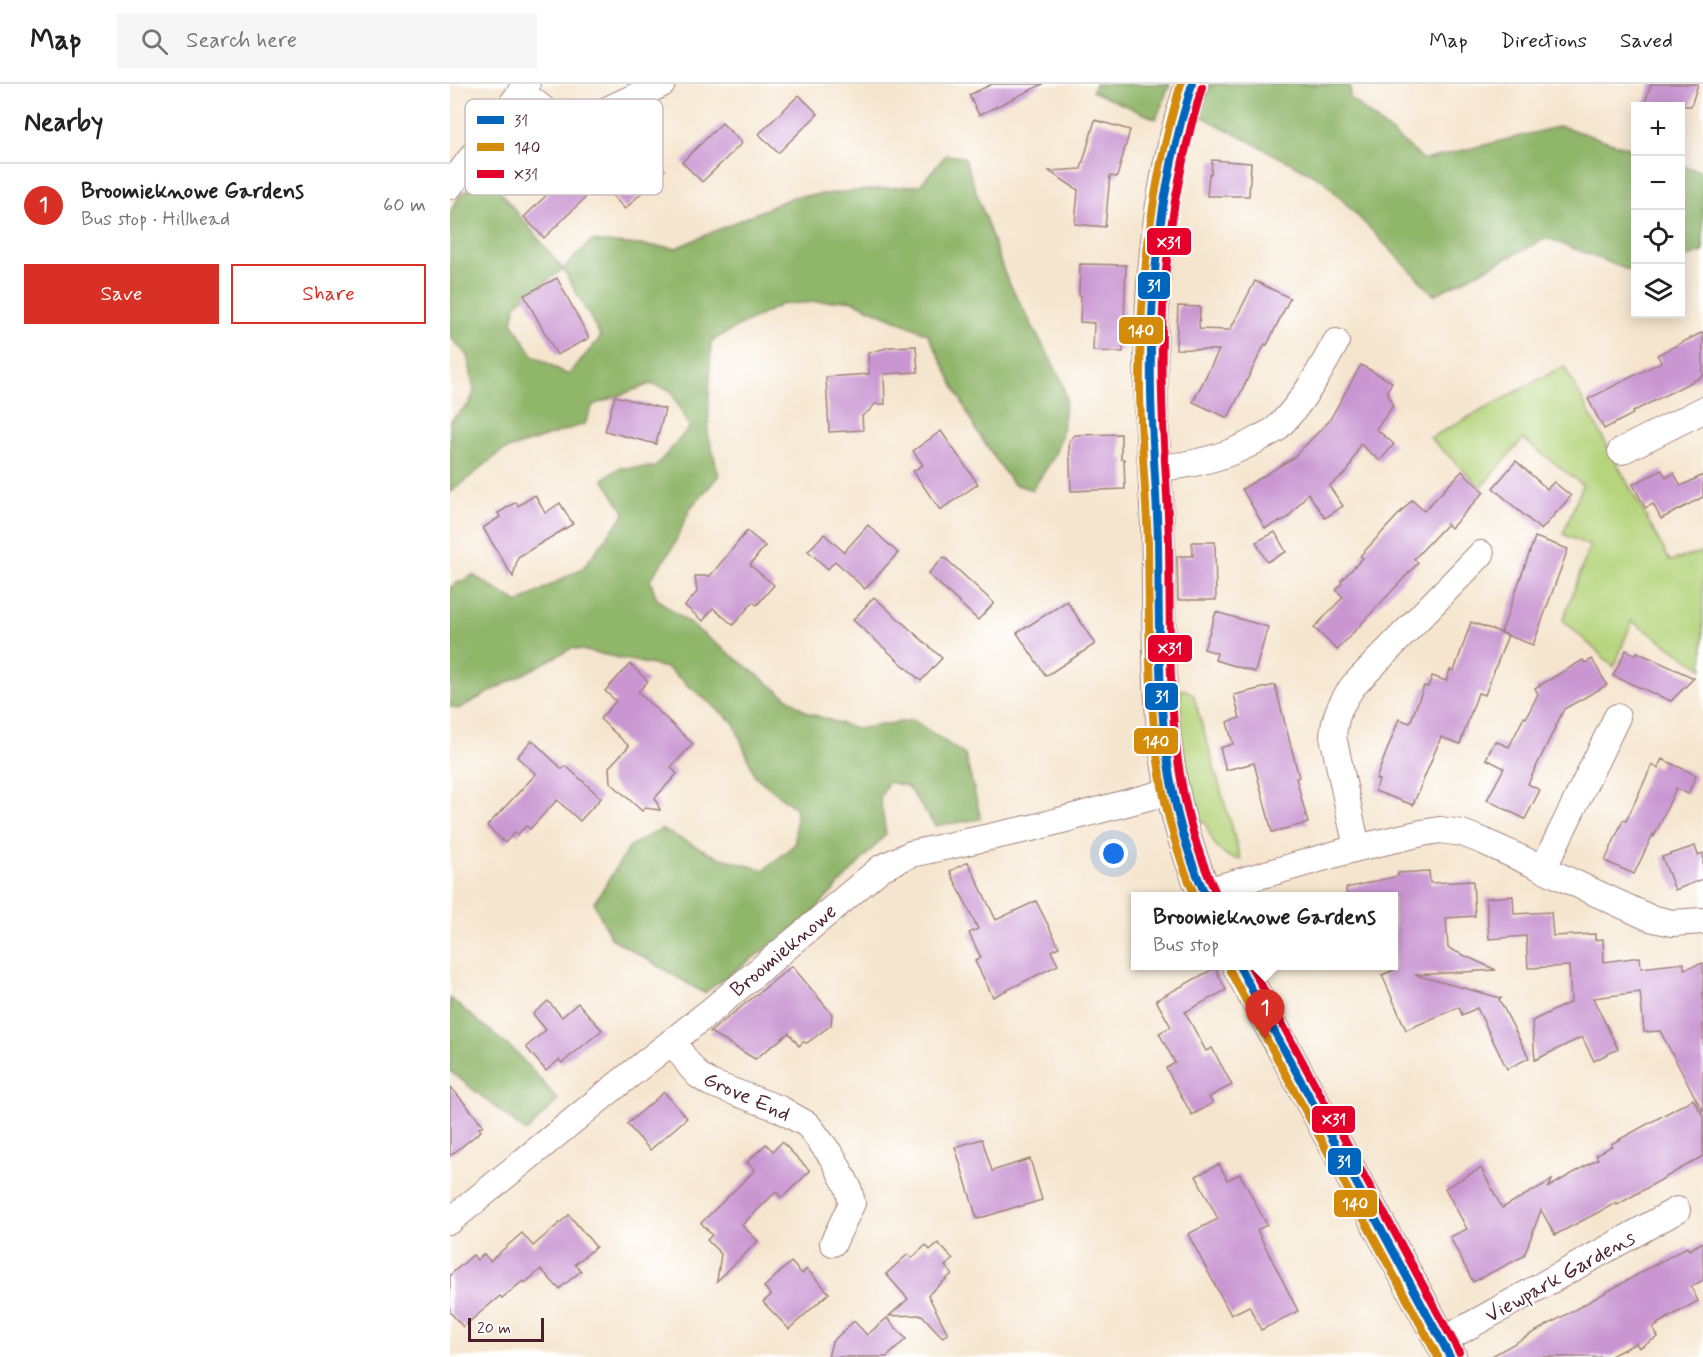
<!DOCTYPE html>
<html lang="en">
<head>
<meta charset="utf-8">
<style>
  :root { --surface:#fff; --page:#f6f6f6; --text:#222; --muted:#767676; --line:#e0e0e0; --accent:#d93025 }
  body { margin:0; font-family:Mynerve,sans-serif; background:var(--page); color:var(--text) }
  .controls { position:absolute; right:18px; top:18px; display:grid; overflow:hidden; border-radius:0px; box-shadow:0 3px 15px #0003 }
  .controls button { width:54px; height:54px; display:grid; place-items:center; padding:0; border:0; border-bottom:2px solid var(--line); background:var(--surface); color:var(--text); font:30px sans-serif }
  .scale { position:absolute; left:18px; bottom:15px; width:76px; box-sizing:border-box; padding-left:6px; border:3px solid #4a1f2b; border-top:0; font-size:16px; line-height:21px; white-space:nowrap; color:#4a1f2b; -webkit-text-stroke:4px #fff; paint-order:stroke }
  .you { position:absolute; left:664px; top:770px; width:21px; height:21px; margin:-15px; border:4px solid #fff; border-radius:50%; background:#1a73e8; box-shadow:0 0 0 9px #1a73e833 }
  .badge { display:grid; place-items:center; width:39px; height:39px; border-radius:50%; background:var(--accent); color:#fff; font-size:20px; font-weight:700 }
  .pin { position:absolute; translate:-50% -50px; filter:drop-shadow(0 2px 3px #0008) }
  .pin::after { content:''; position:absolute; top:32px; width:21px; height:18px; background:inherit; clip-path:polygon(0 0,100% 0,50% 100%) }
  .popup { position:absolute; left:681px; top:808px; width:267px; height:78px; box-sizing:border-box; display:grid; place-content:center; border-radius:0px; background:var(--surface); filter:drop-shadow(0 2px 4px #0005); font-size:20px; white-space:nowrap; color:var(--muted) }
  .popup b { font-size:22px; color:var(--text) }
  .popup::after { content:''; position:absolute; left:50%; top:100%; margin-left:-12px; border:12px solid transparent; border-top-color:var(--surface) }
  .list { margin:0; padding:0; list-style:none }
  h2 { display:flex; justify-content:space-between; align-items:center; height:78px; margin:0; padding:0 24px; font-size:26px }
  h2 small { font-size:20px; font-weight:400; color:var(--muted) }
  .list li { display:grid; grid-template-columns:39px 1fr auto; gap:18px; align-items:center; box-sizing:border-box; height:84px; padding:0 24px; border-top:2px solid var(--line) }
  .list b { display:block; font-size:22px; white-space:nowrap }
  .list p { margin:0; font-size:20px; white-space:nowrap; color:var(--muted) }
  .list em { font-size:20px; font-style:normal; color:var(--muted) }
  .actions { display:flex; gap:12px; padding:18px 24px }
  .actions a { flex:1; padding:14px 0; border:2px solid var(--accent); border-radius:0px; text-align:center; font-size:21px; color:var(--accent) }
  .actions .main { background:var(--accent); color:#fff }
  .icon { flex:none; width:33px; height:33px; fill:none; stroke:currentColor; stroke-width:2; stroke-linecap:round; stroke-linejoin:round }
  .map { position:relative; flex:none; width:1253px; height:1273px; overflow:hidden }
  header { display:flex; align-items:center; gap:36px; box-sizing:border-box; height:84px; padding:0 30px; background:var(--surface); border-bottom:2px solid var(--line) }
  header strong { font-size:28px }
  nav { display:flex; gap:33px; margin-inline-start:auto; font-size:21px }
  .search { width:420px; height:54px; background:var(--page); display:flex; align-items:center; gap:15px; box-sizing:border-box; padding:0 21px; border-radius:0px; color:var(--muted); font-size:22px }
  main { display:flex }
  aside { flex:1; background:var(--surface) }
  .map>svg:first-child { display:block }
  .green { fill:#b5d47b; stroke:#807a53; stroke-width:1.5 }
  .forest { fill:#90b66b; stroke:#6d6a4b; stroke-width:1.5; fill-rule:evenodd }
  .building { fill:#c996d2 }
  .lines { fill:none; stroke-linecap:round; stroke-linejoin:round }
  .minor-casing { stroke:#a0827c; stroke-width:28 }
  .major-casing { stroke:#a0827c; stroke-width:35 }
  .minor { stroke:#fff; stroke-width:26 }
  .major { stroke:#fff; stroke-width:33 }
  .bus-1-casing { stroke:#fff; stroke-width:12 }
  .bus-2-casing { stroke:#fff; stroke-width:12 }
  .bus-3-casing { stroke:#fff; stroke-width:12 }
  .bus-1 { stroke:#0065bd; stroke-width:8 }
  .bus-2 { stroke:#d48b09; stroke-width:8 }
  .bus-3 { stroke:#e4002b; stroke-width:8 }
  .labels { text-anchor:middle; stroke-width:4.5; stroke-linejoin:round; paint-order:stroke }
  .street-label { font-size:21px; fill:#4a1f2b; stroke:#fff }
  .key { fill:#fff; stroke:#c9bcbf; stroke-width:1.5 }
  .key-label { font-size:16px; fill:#4a1f2b }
  .line-badge { stroke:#fff; stroke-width:2 }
  .badge-label { font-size:16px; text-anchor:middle; font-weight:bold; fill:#fff }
</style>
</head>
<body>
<header>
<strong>Map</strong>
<div class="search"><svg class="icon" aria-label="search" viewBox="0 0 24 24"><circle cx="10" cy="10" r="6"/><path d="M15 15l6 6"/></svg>Search here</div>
<nav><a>Map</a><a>Directions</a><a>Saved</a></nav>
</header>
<main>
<aside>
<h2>Nearby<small></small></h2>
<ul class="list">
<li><span class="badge">1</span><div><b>Broomieknowe Gardens</b><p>Bus stop · Hillhead</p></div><em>60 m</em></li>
</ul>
<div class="actions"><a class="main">Save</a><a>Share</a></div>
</aside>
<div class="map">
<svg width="1253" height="1273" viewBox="0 0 1253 1273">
  <rect width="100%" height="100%" fill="#fff"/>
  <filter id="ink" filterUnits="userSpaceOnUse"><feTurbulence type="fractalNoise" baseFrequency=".0167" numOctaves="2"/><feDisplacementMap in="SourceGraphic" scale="12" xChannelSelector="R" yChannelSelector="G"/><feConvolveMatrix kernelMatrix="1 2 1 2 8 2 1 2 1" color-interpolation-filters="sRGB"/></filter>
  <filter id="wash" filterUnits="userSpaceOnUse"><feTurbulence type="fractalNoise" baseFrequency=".008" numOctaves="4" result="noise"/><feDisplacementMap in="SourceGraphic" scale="24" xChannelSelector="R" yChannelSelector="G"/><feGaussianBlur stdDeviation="1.35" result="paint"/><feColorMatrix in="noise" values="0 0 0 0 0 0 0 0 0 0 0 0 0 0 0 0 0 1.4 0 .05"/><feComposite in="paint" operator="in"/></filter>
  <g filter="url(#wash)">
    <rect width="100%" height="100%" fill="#f5e5ce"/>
    <g class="green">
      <path d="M1114,282l106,195 33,-9v117l-71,-48 -18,46 -51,-47 27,-74 -27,-12 20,-49 -60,-46 -42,48 -51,-49z"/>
      <path d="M734,605l9,5 48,166c-26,-5 -27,-17 -37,-39l-7,1 -17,-75 -4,-53z"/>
    </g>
    <g class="forest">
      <path d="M645,0h75l-14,35 -64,-28z"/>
      <path d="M761,0h139v14l74,62 137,-34 74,24v121l-2,1 -86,-34 -113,57 -111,-115 -124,-65z"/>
      <path d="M496,71l18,2 41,118 56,104 5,18 -5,41 -7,19 -22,33 -20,-7 -36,-53 -48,-96 -78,-34 -68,4 -71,37 -3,92 11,43 -28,31 -18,40 -23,33 7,19 151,114 49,16 56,-9 52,35 16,64 -46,7 -28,-40 -19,-4 -8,16 6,36 -78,84 -104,75 -93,-55 -17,-35 36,-57 31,-17 57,28 46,13 31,-26 1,-35 -41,-33 -21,-53 -67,-55 -95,-20 -114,61 -8,-3v-119l23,-12 45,28 66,-36 41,-54 -22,-34 16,-11 36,-1 35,-40 -20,-37 -20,-6 -57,21 -8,19 -83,27 -52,42v-72l19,-17 5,-12 -6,-36 -18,-19v-125l11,-18 18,-10 19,5 65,80 28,-28 85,7 117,-51 127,-12zM113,185l38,68 -33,38 -35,-20 -21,-33 4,-18z"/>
      <path d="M1230,81l23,7v80l-22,7z"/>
      <path d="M0,914l67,55 41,47 -32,32 -76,-61z"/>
    </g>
    <g id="blocks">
      <g class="building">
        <path d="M542,0h51l-64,31 -10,-20z"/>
        <path d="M1201,0h47l-7,22h-47z"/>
        <path d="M349,11l19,19 -40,39 -19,-19z"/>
        <path d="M645,36l35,10 -13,47 -7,-1 -5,51 -30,-3 3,-34 -29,-19 32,-2z"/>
        <path d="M272,39l20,20 -40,39 -20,-20z"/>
        <path d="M194,64l21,22 -40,39 -21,-22z"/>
        <path d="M762,76l39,3 -2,33h-42l2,-22h2z"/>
        <path d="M114,94l21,20 -41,40 -20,-21z"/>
        <path d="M630,180l46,1 -3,87 -30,-1 1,-28 -14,-1 1,-26h-2z"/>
        <path d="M107,194l32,60 -32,17 -33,-60z"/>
        <path d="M805,197l35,17 -23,47 -2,-1 -37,74 -35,-16 26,-52 -43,-1 2,-43 22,1 -1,22 31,1z"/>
        <path d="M1253,248v44l-71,36 1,2 -29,15 -16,-30 73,-37 -4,-7z"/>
        <path d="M466,262l2,26 -34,2 1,30h-10l-6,7 -7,5 1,14 -34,2 -3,-55 43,-3 -1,-21 22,-6z"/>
        <path d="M911,281l31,17 -5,9 6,15 -17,23 18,15 -14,17 -20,-17 -12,27 -19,15 14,20 -18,12 -17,-25 -20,25 -23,10 -23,-39 51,-31 36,-37z"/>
        <path d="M165,312l50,13 -9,35 -51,-13z"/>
        <path d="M491,347l37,53 -38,26 -27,-39 10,-6 -10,-14z"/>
        <path d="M671,350v25h3l1,30 -54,2 -2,-50 6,-6z"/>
        <path d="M1066,377l31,28 7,-7 17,14 -30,34 -48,-42z"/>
        <path d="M1212,386l4,8 8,-5 7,13 22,-11v22l-42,22 -8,-15 -8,4 -12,-24z"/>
        <path d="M1012,387l22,21 -33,36 -4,-4 -33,35 4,4 -81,87 -23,-22 29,-31 -7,-7 6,-7 -1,-2 22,-23 -3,-2 52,-56 12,11z"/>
        <path d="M85,411l10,18 15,-10 13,21 -55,33 -5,20 -30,-49 17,-11 -2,-4 18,-11 2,4z"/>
        <path d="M418,441l30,28 -33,36 -30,-28 -7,8 -20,-18 16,-17 20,18z"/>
        <path d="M297,447l18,15 -15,19 24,20 -17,20 -4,-3 -20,23 -20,-17 -10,13 -18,-15 12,-14 -2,-16h15z"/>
        <path d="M825,448l11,20 -19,10 -11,-20z"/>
        <path d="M1085,453l33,12 -35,96 -32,-12z"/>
        <path d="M742,458h23l1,58h-38l-1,-44h16z"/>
        <path d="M494,473l50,46 -16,17 -50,-46z"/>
        <path d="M424,513l68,61 -21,23 -68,-61z"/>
        <path d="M617,517l28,43 -49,32 -29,-43z"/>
        <path d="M766,528l52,15 -13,45 -40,-12 2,-7 -13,-4z"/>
        <path d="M1021,538l37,13 -23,60 -7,-2 -18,51 -19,-7 -28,68 -38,-14 4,-11 -3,-1 23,-60 11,4 14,-37 4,1 4,-11 14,5 4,-11 4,1z"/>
        <path d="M1176,566l10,5 1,-3 57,26 -23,23 -58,-25z"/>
        <path d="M1142,575l15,26 -43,24 -36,75 12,6 -15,29 -38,-19 17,-32 -18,-9 9,-18 14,6 15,-30 2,1 12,-24 -3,-6 48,-28 2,3z"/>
        <path d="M180,580l18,17 -10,11 55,52 -22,23 6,7 -22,24 5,12 -15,-2 -3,3 -32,-29 -1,-15 20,-21 -29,-27 16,-18 -11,-10z"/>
        <path d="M825,601l24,92 -3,1 12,45 -36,9 -18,-69 -28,7 -6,-22 13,-4 -6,-22 13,-4 -6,-23z"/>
        <path d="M82,656l30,29 4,-3 35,32 -21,23 -23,-21 -27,29 -4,-3 -9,9 -2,-3 -10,11 -18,-17 49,-52 -19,-17z"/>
        <path d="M1212,675l34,16 -8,19 -12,-6 -22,49 -1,-3 -19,40 -29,-13 18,-41 3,1 26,-56 6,3z"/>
        <path d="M1245,762l3,9 5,-2v26l-28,11 -13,-33z"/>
        <path d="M518,778l28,58 40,-19 23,46 -8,4 7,14 -65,32 -18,-36 6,-3 -12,-25 9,-4 -28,-58z"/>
        <path d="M979,787l1,12 43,-2 2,35 -29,2 2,30 48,22 -81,5 86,23 -2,1 30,59 -22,11 -30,-61 -15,7 -3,-8 -53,23 -24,-55 12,-5 1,-16 -1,-57h-47l-1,-9 52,-12v-3z"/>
        <path d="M1063,812l1,18 37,-2 2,24 42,-2v6l8,-1 1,23 36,-5 1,11 43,-5v6l19,-6v149l-43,-81 -16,1 -4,-40 -47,6 25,51 -24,12 -12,-24 -47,23 -3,-39 39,-19 -2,-36 -41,2 -2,-32 -37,3 -3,-41z"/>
        <path d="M342,882l40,48 -1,11 -24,18 -4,-1 -4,4 -10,-13 -34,26 -45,-27z"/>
        <path d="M765,884l11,22 -41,22 21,39 6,-3 20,37 -23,12 4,6 -21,12 -26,-47 9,-5 -16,-30 12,-6 -15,-27z"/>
        <path d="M98,917l14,16 16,-14 24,27 -40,33 -3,-3 -13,11 -20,-24 20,-17 -13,-16z"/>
        <path d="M0,1002l33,39 -4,3 2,3 -31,25z"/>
        <path d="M214,1008l23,26 -37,32 -23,-26z"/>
        <path d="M1243,1015l10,17v40l-86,49 -1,-2 -61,32 -14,-25 -17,46 -51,26 -23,-45 17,-8 -22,-41 36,-20 21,40 50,-28 -3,7 49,-28 -2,-4 16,-9 -1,-2z"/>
        <path d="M532,1055l10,32 38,-12 12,41 -23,7v-1l-42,13 -22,-72z"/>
        <path d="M332,1058l28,29 -28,27 -6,-6 -34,33 16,16 -41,40 4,-27 -14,-14 5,-5 -11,-12 54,-53 -8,-8 19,-18 7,7z"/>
        <path d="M769,1080l8,16 13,-6 27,51 -10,5 41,81 -37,19 -12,-24 -18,9 -43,-81 30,-15 -22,-43z"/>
        <path d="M119,1131l27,32 -21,17 6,7 -22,18 -18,-20 -16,14 -2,-2 -21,17 -2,-2 -37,31 -13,-15v-37l23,-20 4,5 7,-6 6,7 32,-28 11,13z"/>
        <path d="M1253,1158v38l-12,7 7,14 -41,23 1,1 -5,3 5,9 -19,11 -3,-5 -27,14h-119l197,-110 2,3z"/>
        <path d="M488,1159l15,16 -8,7 7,8 -24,21 20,39 -6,3 -20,-22 -33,1 19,-17 -22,-25 22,-20 4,4 14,-13 4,5z"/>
        <path d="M341,1178l11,12 5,-5 22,24 -40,36 -26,-27 8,-7 -7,-8z"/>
        <path d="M437,1234l19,21 -19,18h-59l4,-15 22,-21 13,14z"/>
      </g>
    </g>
  </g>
  <g filter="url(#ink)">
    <use href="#blocks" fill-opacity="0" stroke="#a0827c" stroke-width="1.5"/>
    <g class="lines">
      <g class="minor-casing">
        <g id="minor">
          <path d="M71,7l33,27 21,7 87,-41"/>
          <path d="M0,102l77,-102"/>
          <path d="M1171,367l82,-41"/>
          <path d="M704,384c36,-2 74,-11 106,-30 5,-3 11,-5 16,-9 26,-25 43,-56 60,-87"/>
          <path d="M907,764l-24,-112c2,-21 8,-33 20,-50l128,-132"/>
          <path d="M1093,785l74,-152"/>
          <path d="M753,808l154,-44 65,-15 18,-3 22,3 21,8 167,77 22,5 31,-2"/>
          <path d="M223,958l17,24 8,9 12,8 70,26 28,16 25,33 15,29 4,16 -19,40"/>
          <path d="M0,1137l157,-128 106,-84 168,-141 30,-14 125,-27 135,-36"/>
          <path d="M992,1257l235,-131"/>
        </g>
      </g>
      <g class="major-casing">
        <g id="major">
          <path d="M742,0c-34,101 -43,204 -41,310 1,50 6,100 7,149 2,110 -4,210 33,315 5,13 9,26 15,38"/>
          <path d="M789,882l211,391"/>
        </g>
      </g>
      <use href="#minor" class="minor"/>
      <use href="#major" class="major"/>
      <g class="bus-1-casing">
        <g id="bus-1">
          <path d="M742,0c-32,103 -43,201 -41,309 1,50 6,100 7,150 2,118 -4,243 48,353"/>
          <path d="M789,882l211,391"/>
        </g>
      </g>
      <g class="bus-2-casing">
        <g id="bus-2">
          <path d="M731,0c-31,102 -42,203 -41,309 1,50 6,100 8,150 2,120 -3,241 47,353"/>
          <path d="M780,887l208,386"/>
        </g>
      </g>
      <g class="bus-3-casing">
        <g id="bus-3">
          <path d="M752,3c-31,103 -43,201 -40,308 1,50 6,100 7,149 2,117 -5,240 46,347"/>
          <path d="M801,882l208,386"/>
        </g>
      </g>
      <use href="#bus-1" class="bus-1"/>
      <use href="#bus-2" class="bus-2"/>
      <use href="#bus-3" class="bus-3"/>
    </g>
  </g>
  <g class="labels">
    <g class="street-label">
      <text transform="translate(333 866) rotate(-40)" y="7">Broomieknowe</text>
      <text transform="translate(297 1012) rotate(24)" y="7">Grove End</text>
      <text transform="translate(1110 1192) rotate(-29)" y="7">Viewpark Gardens</text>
    </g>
  </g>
  <rect x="15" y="15" width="198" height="96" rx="9" class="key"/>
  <rect x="27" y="32" width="27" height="8" fill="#0065bd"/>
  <rect x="27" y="59" width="27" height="8" fill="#d48b09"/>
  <rect x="27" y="86" width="27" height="8" fill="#e4002b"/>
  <g class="key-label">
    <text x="64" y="42">31</text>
    <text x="64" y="69">140</text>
    <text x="64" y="96">X31</text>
  </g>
  <g class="line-badge">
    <rect x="696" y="143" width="46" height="29" rx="6" fill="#e4002b"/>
    <rect x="687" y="187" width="34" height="29" rx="6" fill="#0065bd"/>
    <rect x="668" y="232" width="46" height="29" rx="6" fill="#d48b09"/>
    <rect x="697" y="550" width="46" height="29" rx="6" fill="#e4002b"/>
    <rect x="694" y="598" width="35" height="29" rx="6" fill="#0065bd"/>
    <rect x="683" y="643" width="46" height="28" rx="6" fill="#d48b09"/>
    <rect x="861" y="1021" width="45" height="29" rx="6" fill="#e4002b"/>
    <rect x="877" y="1063" width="35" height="29" rx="6" fill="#0065bd"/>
    <rect x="883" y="1105" width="45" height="29" rx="6" fill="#d48b09"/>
  </g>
  <g class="badge-label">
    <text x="719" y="164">X31</text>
    <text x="704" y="207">31</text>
    <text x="691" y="252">140</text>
    <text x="720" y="570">X31</text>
    <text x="712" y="618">31</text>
    <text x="706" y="663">140</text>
    <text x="884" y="1041">X31</text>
    <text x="894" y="1083">31</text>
    <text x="905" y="1125">140</text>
  </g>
</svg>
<div class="controls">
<button>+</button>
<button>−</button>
<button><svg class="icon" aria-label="locate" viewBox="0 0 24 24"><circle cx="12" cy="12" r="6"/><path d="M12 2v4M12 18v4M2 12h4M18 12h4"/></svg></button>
<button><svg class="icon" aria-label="layers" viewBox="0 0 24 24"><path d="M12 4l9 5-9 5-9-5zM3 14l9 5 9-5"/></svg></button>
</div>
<div class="scale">20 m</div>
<div class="you"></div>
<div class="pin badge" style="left:815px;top:955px">1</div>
<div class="popup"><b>Broomieknowe Gardens</b>Bus stop</div>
</div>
</main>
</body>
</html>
